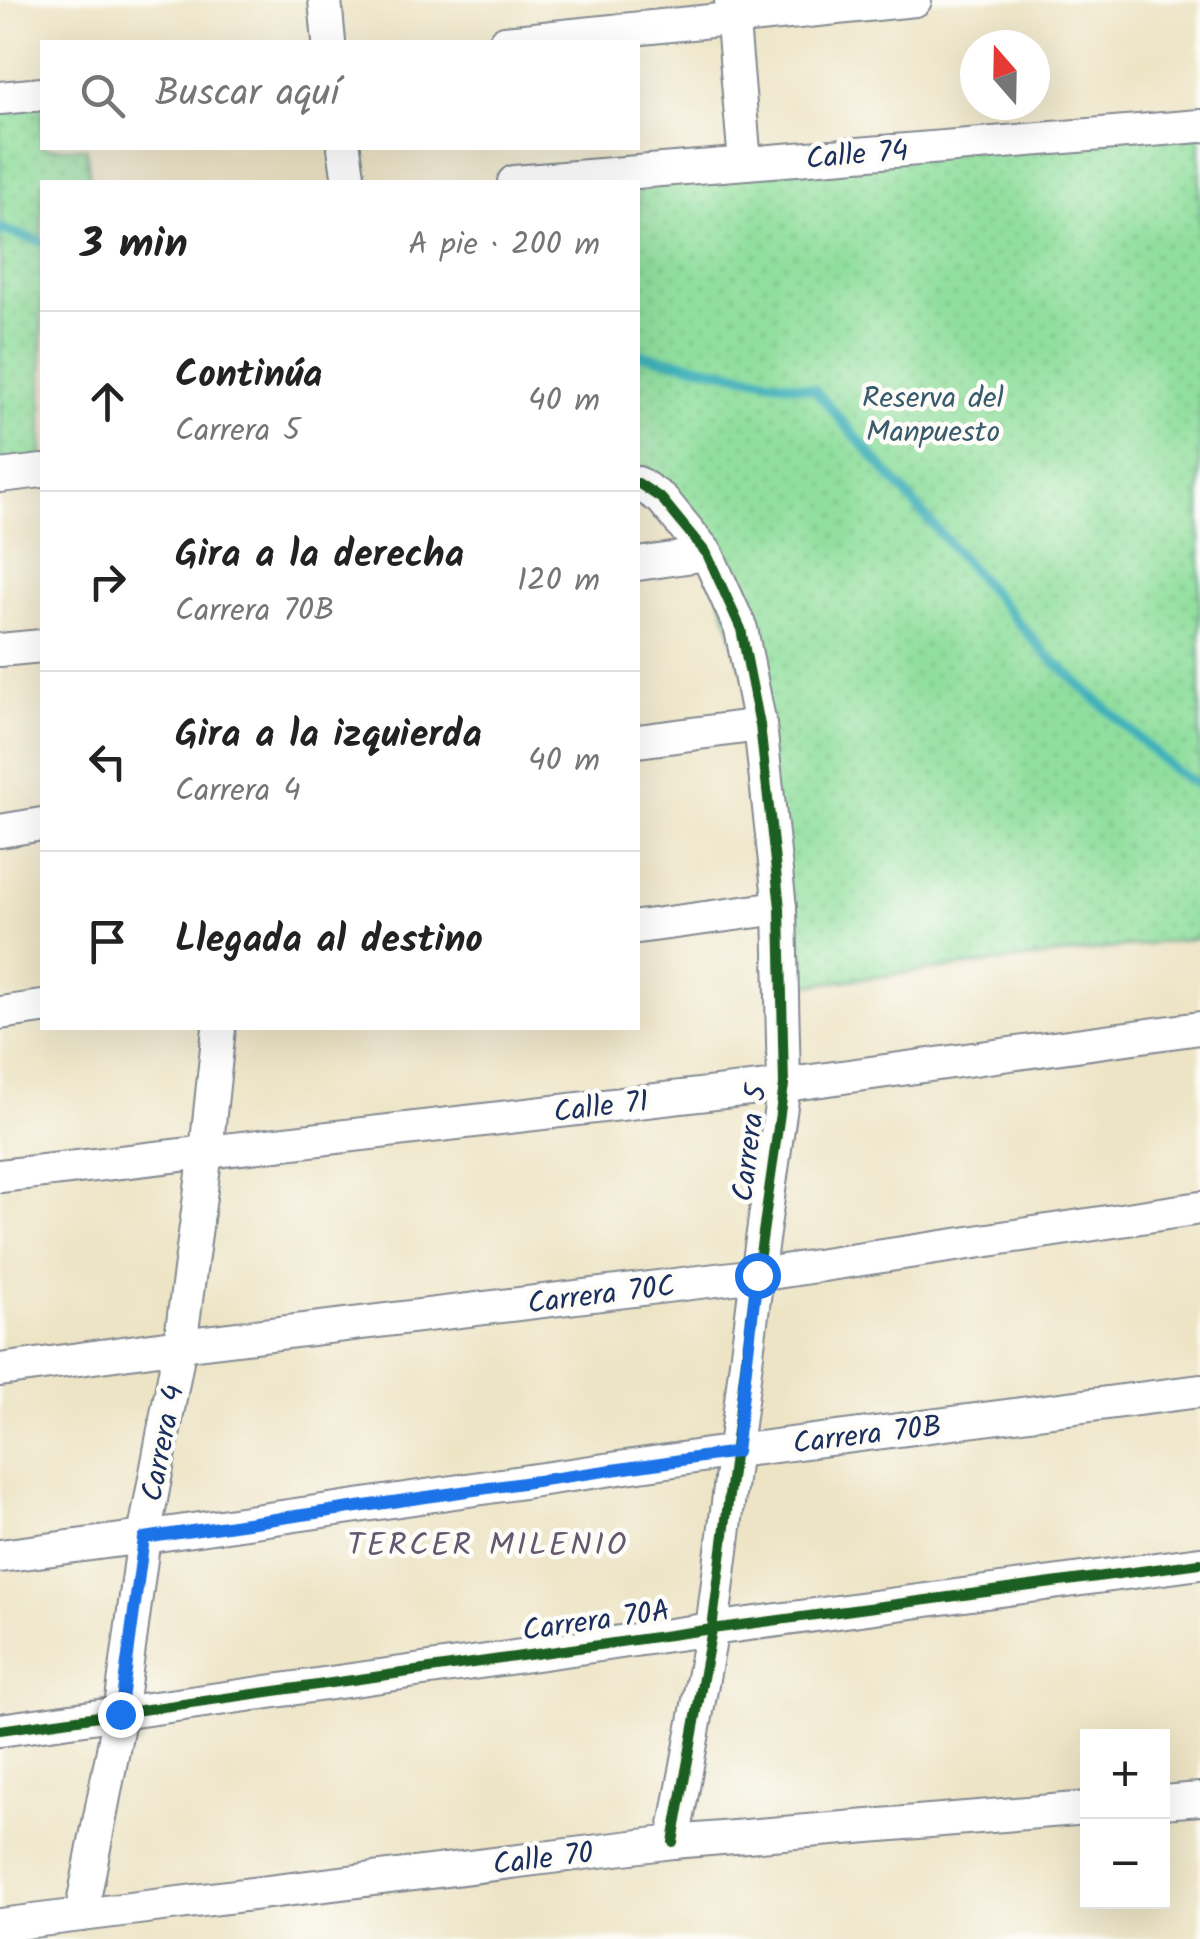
<!DOCTYPE html>
<html lang="es">
<head>
<meta charset="utf-8">
<style>
  :root { --surface:#fff; --page:#f2f2f2; --text:#222; --muted:#767676; --line:#e0e0e0 }
  body { margin:0; font-family:Kalam,sans-serif; background:var(--page); color:var(--text) }
  .controls { position:absolute; right:30px; bottom:30px; display:grid; overflow:hidden; border-radius:0px; box-shadow:0 10px 40px #0002 }
  .controls button { width:90px; height:90px; display:grid; place-items:center; padding:0; border:0; border-bottom:2px solid var(--line); background:var(--surface); color:var(--text); font:50px sans-serif }
  .compass { position:absolute; left:960px; top:30px; width:90px; height:90px; border-radius:50%; background:var(--surface); box-shadow:0 10px 40px #0002; rotate:340deg }
  .stop { position:absolute; width:30px; height:30px; margin:-22px; border:8px solid #1a73e8; border-radius:50%; background:#fff }
  .stop.end { background:#1a73e8; border-color:#fff; box-shadow:0 2px 10px #0008 }
  .list { margin:0; padding:0; list-style:none }
  h2 { display:flex; justify-content:space-between; align-items:center; height:130px; margin:0; padding:0 40px; font-size:42px }
  h2 small { font-size:32px; font-weight:400; color:var(--muted) }
  .list li { display:grid; grid-template-columns:65px 1fr auto; gap:30px; align-items:center; box-sizing:border-box; height:180px; padding:0 40px; border-top:2px solid var(--line) }
  .list b { display:block; font-size:38px; white-space:nowrap }
  .list p { margin:0; font-size:32px; white-space:nowrap; color:var(--muted) }
  .list em { font-size:32px; font-style:normal; color:var(--muted) }
  .icon { flex:none; width:55px; height:55px; fill:none; stroke:currentColor; stroke-width:2; stroke-linecap:round; stroke-linejoin:round }
  .map { position:relative; flex:none; width:1200px; height:1939px; overflow:hidden }
  .search { position:absolute; background:var(--surface); box-shadow:0 10px 40px #0002; left:40px; top:40px; width:600px; height:110px; display:flex; align-items:center; gap:25px; box-sizing:border-box; padding:0 35px; border-radius:0px; color:var(--muted); font-size:38px }
  .panel { position:absolute; background:var(--surface); box-shadow:0 10px 40px #0002; left:40px; top:180px; width:600px; height:850px; border-radius:0px }
  .map>svg:first-child { display:block }
  .green { fill:url(#green-dots); stroke:#56877e; stroke-width:2.5 }
  .lines { fill:none; stroke-linecap:round; stroke-linejoin:round }
  .stream { stroke:#40b0ba; stroke-width:10 }
  .minor-casing { stroke:#848a92; stroke-width:36 }
  .minor { stroke:#fff; stroke-width:32 }
  .cycleway-casing { stroke:#fdfcf7; stroke-width:16 }
  .cycleway { stroke:#1b5e20; stroke-width:10 }
  .route { stroke:#1a73e8; stroke-width:12 }
  .labels { text-anchor:middle; stroke-width:9; stroke-linejoin:round; paint-order:stroke }
  .street-label { font-size:30px; fill:#1b2f5e; stroke:#fdfcf7 }
  .park-label { font-size:30px; fill:#385b6e; stroke:#fdfcf7 }
  .neighbourhood-label { font-size:32px; letter-spacing:2.5px; fill:#655970; stroke:#fdfcf7 }
</style>
</head>
<body>
<div class="map">
<svg width="1200" height="1939" viewBox="0 0 1200 1939">
  <defs>
    <pattern id="green-dots" width="8" height="8" patternUnits="userSpaceOnUse" patternTransform="scale(2.5)"><rect width="8" height="8" fill="#91df9e"/><path d="M2 2h.1M6 6h.1" fill="none" stroke="#7cc08a" stroke-width="1.8" stroke-linecap="round"/></pattern>
  </defs>
  <rect width="100%" height="100%" fill="#fdfcf7"/>
  <filter id="ink" filterUnits="userSpaceOnUse"><feTurbulence type="fractalNoise" baseFrequency=".01" numOctaves="2"/><feDisplacementMap in="SourceGraphic" scale="20" xChannelSelector="R" yChannelSelector="G"/><feConvolveMatrix kernelMatrix="1 2 1 2 8 2 1 2 1" color-interpolation-filters="sRGB"/></filter>
  <filter id="wash" filterUnits="userSpaceOnUse"><feTurbulence type="fractalNoise" baseFrequency=".0048" numOctaves="4" result="noise"/><feDisplacementMap in="SourceGraphic" scale="40" xChannelSelector="R" yChannelSelector="G"/><feGaussianBlur stdDeviation="2.25" result="paint"/><feColorMatrix in="noise" values="0 0 0 0 0 0 0 0 0 0 0 0 0 0 0 0 0 1.4 0 .05"/><feComposite in="paint" operator="in"/></filter>
  <g filter="url(#wash)">
    <rect width="100%" height="100%" fill="#ede4c5"/>
    <g class="green">
      <path d="M42,94v54h44l4,34h-48v289l-42,5v-378z"/>
      <path d="M1200,126v812l-418,50 -22,-263 -53,-171 -69,-67v-305z"/>
    </g>
    <g class="lines">
      <g class="stream">
        <path d="M0,229l42,13"/>
        <path d="M638,354l176,35 231,264 130,118 25,15"/>
      </g>
    </g>
  </g>
  <g filter="url(#ink)">
    <g class="lines">
      <g class="minor-casing">
        <g id="minor">
          <path d="M325,0l4,42"/>
          <path d="M731,0l14,163"/>
          <path d="M505,42l410,-42"/>
          <path d="M0,98l42,-4"/>
          <path d="M344,148l5,34"/>
          <path d="M514,182l686,-56"/>
          <path d="M0,476l42,-5"/>
          <path d="M638,483l24,16 45,55 34,75 19,96 20,183 4,177 -27,190 -45,354 -39,213"/>
          <path d="M638,564l69,-10"/>
          <path d="M0,650l42,-4"/>
          <path d="M638,741l122,-16"/>
          <path d="M0,831l42,-7"/>
          <path d="M638,927l142,-19"/>
          <path d="M0,1013l42,-6"/>
          <path d="M0,1176l784,-91 416,-57"/>
          <path d="M0,1370l180,-25 577,-70 443,-67"/>
          <path d="M0,1556l144,-19 592,-86 464,-60"/>
          <path d="M0,1730l712,-101 488,-66"/>
          <path d="M1162,1802l38,-3"/>
          <path d="M81,1915l39,-201 24,-177 36,-192 26,-193 13,-124"/>
          <path d="M0,1925l673,-83 415,-34"/>
        </g>
      </g>
      <use href="#minor" class="minor"/>
      <g class="cycleway-casing">
        <g id="cycleway">
          <path d="M638,483l24,16 45,55 34,75 19,96 20,183 4,177 -27,190 -45,354 -39,213"/>
          <path d="M0,1730l712,-101 488,-66"/>
        </g>
      </g>
      <use href="#cycleway" class="cycleway"/>
    </g>
  </g>
  <g class="lines" filter="url(#ink)">
    <path class="route" d="M120,1714l24,-176 592,-86 21,-177"/>
  </g>
  <g class="labels">
    <g class="street-label">
      <text transform="translate(857 154) rotate(-5)" y="10">Calle 74</text>
      <text transform="translate(601 1106) rotate(-7)" y="10">Calle 71</text>
      <text transform="translate(749 1143) rotate(-83)" y="10">Carrera 5</text>
      <text transform="translate(601 1294) rotate(-7)" y="10">Carrera 70C</text>
      <text transform="translate(867 1434) rotate(-7)" y="10">Carrera 70B</text>
      <text transform="translate(162 1443) rotate(-79)" y="10">Carrera 4</text>
      <text transform="translate(596 1620) rotate(-8)" y="10">Carrera 70A</text>
      <text transform="translate(543 1858) rotate(-7)" y="10">Calle 70</text>
    </g>
    <g class="park-label">
      <text x="933" y="407">Reserva del<tspan x="933" dy="34">Manpuesto</tspan></text>
    </g>
    <g class="neighbourhood-label">
      <text x="488" y="1555">TERCER MILENIO</text>
    </g>
  </g>
</svg>
<div class="controls">
<button>+</button>
<button>−</button>
</div>
<svg class="compass" viewBox="-18 -18 36 36"><path d="M0-13l5 13h-10z" fill="#e53935"/><path d="M0 13l5-13h-10z" fill="#767676"/></svg>
<div class="stop" style="left:757px;top:1275px"></div>
<div class="stop end" style="left:120px;top:1714px"></div>
<div class="search"><svg class="icon" aria-label="search" viewBox="0 0 24 24"><circle cx="10" cy="10" r="6"/><path d="M15 15l6 6"/></svg>Buscar aquí</div>
<section class="panel">
<h2>3 min<small>A pie · 200 m</small></h2>
<ul class="list">
<li><svg class="icon" aria-label="ahead" viewBox="0 0 24 24"><path d="M12 20V5M6 11l6-6 6 6"/></svg><div><b>Continúa</b><p>Carrera 5</p></div><em>40 m</em></li>
<li><svg class="icon" aria-label="right" viewBox="0 0 24 24"><path d="M7 20v-9h11M14 6l5 5-5 5"/></svg><div><b>Gira a la derecha</b><p>Carrera 70B</p></div><em>120 m</em></li>
<li><svg class="icon" aria-label="left" viewBox="0 0 24 24"><path d="M17 20v-9H6M10 6l-5 5 5 5"/></svg><div><b>Gira a la izquierda</b><p>Carrera 4</p></div><em>40 m</em></li>
<li><svg class="icon" aria-label="arrive" viewBox="0 0 24 24"><path d="M6 21V4h12l-3 4 3 4H6"/></svg><div><b>Llegada al destino</b></div></li>
</ul>
</section>
</div>
</body>
</html>
